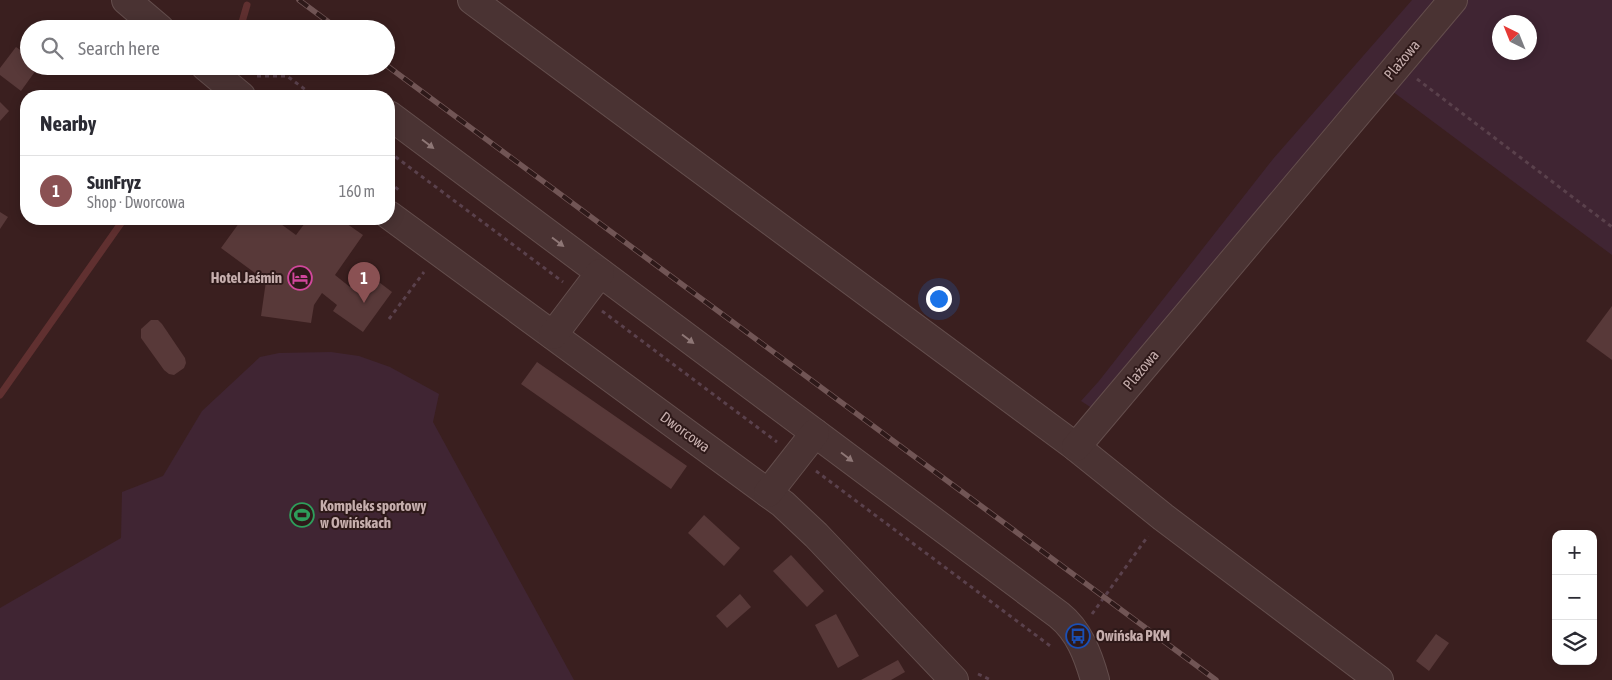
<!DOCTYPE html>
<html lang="en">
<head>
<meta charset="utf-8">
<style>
  :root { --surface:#fff; --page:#f7f7f7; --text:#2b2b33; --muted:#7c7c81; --line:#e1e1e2; --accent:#8a5153 }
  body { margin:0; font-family:"Asap Condensed",sans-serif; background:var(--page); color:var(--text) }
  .controls { position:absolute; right:15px; bottom:15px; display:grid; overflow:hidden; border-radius:10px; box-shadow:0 2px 12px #0003 }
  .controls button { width:45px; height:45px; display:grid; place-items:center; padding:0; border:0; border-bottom:1px solid var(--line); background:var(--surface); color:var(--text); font:25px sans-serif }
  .compass { position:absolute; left:1492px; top:15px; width:45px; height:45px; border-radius:50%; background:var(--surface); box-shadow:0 2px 12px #0003; rotate:317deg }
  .you { position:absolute; left:938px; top:298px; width:18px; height:18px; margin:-12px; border:4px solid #fff; border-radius:50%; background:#1a73e8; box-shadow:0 0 0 8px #1a73e833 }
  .badge { display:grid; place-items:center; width:32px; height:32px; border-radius:50%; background:var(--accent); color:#fff; font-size:16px; font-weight:700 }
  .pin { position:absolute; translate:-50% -41px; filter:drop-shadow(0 1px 2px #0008) }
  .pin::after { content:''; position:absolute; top:26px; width:18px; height:15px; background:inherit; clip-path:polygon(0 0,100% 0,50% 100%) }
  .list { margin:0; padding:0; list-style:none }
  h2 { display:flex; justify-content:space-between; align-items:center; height:65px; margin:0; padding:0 20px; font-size:21px }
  h2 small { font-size:16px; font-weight:400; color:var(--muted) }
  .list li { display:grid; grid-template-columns:32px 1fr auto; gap:15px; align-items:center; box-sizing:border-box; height:70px; padding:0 20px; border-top:1px solid var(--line) }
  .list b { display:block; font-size:19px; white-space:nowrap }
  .list p { margin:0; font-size:16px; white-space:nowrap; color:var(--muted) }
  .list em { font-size:16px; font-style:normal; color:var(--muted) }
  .icon { flex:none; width:28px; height:28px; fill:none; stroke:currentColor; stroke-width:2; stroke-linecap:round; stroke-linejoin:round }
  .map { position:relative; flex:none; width:1612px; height:680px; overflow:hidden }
  .search { position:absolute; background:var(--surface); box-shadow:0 2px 12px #0003; left:20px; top:20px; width:375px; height:55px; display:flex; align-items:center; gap:12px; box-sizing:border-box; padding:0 18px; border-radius:28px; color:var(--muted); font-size:19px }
  .panel { position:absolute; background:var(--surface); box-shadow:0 2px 12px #0003; left:20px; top:90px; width:375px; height:135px; border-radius:20px }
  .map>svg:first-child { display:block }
  .green { fill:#402533; fill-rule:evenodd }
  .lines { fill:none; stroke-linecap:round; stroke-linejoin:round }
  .stream { stroke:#603030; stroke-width:7 }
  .building { fill:#583939 }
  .minor-casing { stroke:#644e4d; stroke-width:30 }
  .path { stroke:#5a414c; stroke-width:3; stroke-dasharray:4 4; stroke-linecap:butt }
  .minor { stroke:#4a3333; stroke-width:28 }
  .rail-casing { stroke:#715555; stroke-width:5.5 }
  .rail { stroke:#2e1919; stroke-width:4; stroke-dasharray:11; stroke-linecap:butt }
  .oneway { fill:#8e7776 }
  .labels { text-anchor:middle; stroke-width:4; stroke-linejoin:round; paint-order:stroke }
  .street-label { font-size:15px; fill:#c6aead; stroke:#2e1919 }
  .poi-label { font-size:15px; font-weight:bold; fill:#c6aead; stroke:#2e1919; text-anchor:start }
</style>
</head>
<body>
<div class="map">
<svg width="1612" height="680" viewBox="0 0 1612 680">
  <rect width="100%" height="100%" fill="#3a1f1f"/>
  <g class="green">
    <path d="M1412,0h200v255l-220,-164 -277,332 -34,-22 18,-20 174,-222zM1500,22h30v30h-30z"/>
    <path d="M331,352l28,4 31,11 49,27 -6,28 141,258h-574v-72l121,-70 1,-46 41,-16 39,-65 58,-54 19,-4z"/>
  </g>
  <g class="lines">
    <g class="stream">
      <path d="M240,29l7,-24"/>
      <path d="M0,395l124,-176"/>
    </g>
  </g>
  <g class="building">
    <path d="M16,47l13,9v10h10l-18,25 -21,-16v-7z"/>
    <path d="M0,102l9,9 -9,10z"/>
    <path d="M0,212l8,5 -8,12z"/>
    <path d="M242,219h32l22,16 12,-16h32l23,16 -28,40 15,12 13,-17 29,22 -29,40 -30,-21 4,-6 -15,-12 -8,12 -3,18 -50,-7 5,-35 -45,-33z"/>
    <path d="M1612,306v54l-26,-19z"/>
    <path d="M151,320h7l4,4 23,34 1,5 -2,5 -10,7 -5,-1 -5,-4 -23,-32v-9z"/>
    <path d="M537,362l150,104 -16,23 -150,-105z"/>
    <path d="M704,515l36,33 -16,18 -36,-33z"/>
    <path d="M791,555l33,36 -17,16 -34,-36z"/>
    <path d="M740,594l11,13 -24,21 -11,-12z"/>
    <path d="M836,614l23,42 -21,12 -23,-43z"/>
    <path d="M1436,634l13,9 -20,28 -13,-10z"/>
    <path d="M898,660l7,12 -14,8h-30z"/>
  </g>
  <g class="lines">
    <g class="minor-casing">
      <g id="minor">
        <path d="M126,0l34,29"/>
        <path d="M472,0l604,447 87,70 216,163"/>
        <path d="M205,66l36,30"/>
        <path d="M389,115l670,500c20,16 29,40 36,65"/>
        <path d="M389,215l394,289 33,31 138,145"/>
        <path d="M553,335l47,-62"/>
        <path d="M1076,447l377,-447"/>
        <path d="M768,493l47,-60"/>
      </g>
    </g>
    <g class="path">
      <path d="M257,76h30l27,20"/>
      <path d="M1417,79l195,148"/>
      <path d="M389,152l174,130"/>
      <path d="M389,182l11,9"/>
      <path d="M602,311l175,131"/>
      <path d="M389,319l35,-47"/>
      <path d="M816,471l237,177"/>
      <path d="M1092,614l56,-78"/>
      <path d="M978,674l13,6"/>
    </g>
    <use href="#minor" class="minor"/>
    <g class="rail-casing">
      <g id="rail">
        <path d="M299,0l39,29"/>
        <path d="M386,65l830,615"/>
      </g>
    </g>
    <use href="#rail" class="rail"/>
  </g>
  <defs><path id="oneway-solid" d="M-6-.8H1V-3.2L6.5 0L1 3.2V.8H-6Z" transform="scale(1.25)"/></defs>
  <g class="oneway">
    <use href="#oneway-solid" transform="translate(428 144) rotate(37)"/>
    <use href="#oneway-solid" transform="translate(558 242) rotate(37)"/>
    <use href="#oneway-solid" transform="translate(688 339) rotate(37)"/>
    <use href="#oneway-solid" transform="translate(847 457) rotate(37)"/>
  </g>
  <defs>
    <g id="hotel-ring" transform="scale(1.25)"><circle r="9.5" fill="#2e1919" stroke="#d1479c" stroke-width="1.5"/><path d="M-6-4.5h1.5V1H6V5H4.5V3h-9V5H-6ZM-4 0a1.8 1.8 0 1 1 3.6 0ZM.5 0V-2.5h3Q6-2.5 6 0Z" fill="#d1479c"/></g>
    <g id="stadium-ring" transform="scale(1.25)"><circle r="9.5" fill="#2e1919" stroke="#2e9e5b" stroke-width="1.5"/><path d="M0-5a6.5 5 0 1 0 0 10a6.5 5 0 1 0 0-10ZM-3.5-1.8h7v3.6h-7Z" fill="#2e9e5b"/></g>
    <g id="bus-ring" transform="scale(1.25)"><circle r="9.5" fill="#2e1919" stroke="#1a4fb4" stroke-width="1.5"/><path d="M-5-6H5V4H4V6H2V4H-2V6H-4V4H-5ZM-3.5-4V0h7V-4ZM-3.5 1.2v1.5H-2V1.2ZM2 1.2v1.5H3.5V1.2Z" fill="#1a4fb4"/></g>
  </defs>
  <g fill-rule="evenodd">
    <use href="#hotel-ring" x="300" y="278"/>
    <use href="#stadium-ring" x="302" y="515"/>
    <use href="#bus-ring" x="1078" y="636"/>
  </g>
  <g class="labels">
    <g class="street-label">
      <text transform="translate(1402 60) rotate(-50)" y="5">Plażowa</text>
      <text transform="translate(1141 370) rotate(-50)" y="5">Plażowa</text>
      <text transform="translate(685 432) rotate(36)" y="5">Dworcowa</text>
    </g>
    <g class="poi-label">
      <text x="282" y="283" text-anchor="end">Hotel Jaśmin</text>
      <text x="320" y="511">Kompleks sportowy<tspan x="320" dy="17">w Owińskach</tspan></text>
      <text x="1096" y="641">Owińska PKM</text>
    </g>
  </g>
</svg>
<div class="controls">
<button>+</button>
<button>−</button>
<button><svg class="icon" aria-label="layers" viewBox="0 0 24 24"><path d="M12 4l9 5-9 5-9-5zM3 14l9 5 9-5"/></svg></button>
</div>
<svg class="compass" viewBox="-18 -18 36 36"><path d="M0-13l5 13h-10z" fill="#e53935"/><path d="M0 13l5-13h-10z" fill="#7c7c81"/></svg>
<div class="you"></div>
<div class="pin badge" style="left:364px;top:303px">1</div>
<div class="search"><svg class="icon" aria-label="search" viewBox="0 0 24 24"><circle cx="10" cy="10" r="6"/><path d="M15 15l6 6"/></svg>Search here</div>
<section class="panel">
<h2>Nearby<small></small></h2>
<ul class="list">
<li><span class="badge">1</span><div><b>SunFryz</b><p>Shop · Dworcowa</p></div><em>160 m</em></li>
</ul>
</section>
</div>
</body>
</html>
